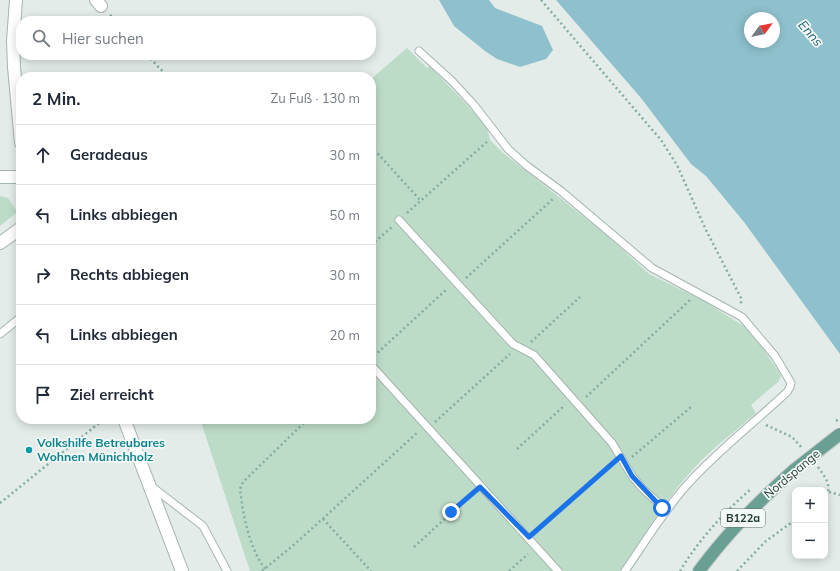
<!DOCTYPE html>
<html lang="de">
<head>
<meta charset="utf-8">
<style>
  :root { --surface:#fff; --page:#f2f2f3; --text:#1f2937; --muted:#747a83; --line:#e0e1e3 }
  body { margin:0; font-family:Mulish,sans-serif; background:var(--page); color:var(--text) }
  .controls { position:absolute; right:12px; bottom:12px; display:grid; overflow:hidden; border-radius:8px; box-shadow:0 2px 10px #0003 }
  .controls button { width:36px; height:36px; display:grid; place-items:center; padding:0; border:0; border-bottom:1px solid var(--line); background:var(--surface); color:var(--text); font:20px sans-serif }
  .compass { position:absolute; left:744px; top:12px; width:36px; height:36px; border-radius:50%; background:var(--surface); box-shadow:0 2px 10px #0003; rotate:57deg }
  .stop { position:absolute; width:12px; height:12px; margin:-9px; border:3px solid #1a73e8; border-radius:50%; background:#fff }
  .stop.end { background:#1a73e8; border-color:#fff; box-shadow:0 1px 4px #0008 }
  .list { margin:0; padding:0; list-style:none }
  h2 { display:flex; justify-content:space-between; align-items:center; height:52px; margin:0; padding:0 16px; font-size:17px }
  h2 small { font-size:13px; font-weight:400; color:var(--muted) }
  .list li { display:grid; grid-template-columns:26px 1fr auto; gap:12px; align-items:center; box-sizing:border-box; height:60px; padding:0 16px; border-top:1px solid var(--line) }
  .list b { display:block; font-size:15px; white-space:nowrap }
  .list em { font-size:13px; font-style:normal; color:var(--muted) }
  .icon { flex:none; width:22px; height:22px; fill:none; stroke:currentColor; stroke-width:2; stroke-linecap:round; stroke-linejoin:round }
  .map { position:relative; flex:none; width:840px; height:571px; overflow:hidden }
  .search { position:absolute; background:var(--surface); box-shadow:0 2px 10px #0003; left:16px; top:16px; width:360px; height:44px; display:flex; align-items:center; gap:10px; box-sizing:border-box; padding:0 14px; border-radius:16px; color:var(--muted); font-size:15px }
  .panel { position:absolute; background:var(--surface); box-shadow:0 2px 10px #0003; left:16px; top:72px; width:360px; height:352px; border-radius:16px }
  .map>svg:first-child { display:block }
  .green { fill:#bddcc7 }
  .water { fill:#8ec1cd; fill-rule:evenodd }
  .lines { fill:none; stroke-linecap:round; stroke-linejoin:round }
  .lane-casing { stroke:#a6b4af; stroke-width:9 }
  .street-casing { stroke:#a6b4af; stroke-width:14 }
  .primary-casing { stroke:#c2c8c7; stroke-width:14 }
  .path { stroke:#85ada3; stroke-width:2.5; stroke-dasharray:2 3; stroke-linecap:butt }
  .lane { stroke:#fff; stroke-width:7 }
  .street { stroke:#fff; stroke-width:12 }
  .primary { stroke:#6a9f94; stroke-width:12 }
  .primary-bridge-casing { stroke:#c2c8c7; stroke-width:14; stroke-linecap:butt }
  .path-bridge { stroke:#85ada3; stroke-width:2.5; stroke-dasharray:2 3; stroke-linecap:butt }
  .primary-bridge { stroke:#6a9f94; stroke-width:12 }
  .route { stroke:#1a73e8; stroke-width:5 }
  .culture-dot { fill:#0f9aa8; stroke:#f3f9f6; stroke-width:1.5 }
  .labels { text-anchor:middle; stroke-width:3.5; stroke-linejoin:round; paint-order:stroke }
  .shield { fill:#f3f9f6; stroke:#627570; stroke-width:1 }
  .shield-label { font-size:11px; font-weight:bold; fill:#243c37 }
  .culture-label { font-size:12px; font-weight:bold; fill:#0d838f; stroke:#f3f9f6; text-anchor:start }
  .street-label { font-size:12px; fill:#243c37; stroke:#f3f9f6 }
  .water-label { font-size:13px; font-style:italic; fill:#216374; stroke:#f3f9f6 }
</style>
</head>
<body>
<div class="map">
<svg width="840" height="571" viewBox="0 0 840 571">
  <rect width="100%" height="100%" fill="#e3ece8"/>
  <g class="green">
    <path d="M407,48l20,20 3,-2 57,60 3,14 12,12 105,83 42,39 55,27 41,26 17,20 19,28 -2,6 -28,24 5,8c-16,14 -33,27 -49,42 -35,33 -60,76 -86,116h-371l-50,-152h171v-340z"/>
    <path d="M0,196l8,2 9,14 -17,14z"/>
  </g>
  <g class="water">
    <path d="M439,0h50l6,8 47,18 11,24 -7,9 -26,8 -23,-8 -12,-8 -31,-25z"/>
    <path d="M556,0h284v354l-96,-132 -38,-46 -15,-12 -50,-66zM750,18h24v24h-24z"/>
  </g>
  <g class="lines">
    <g class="lane-casing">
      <g id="lane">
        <path d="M419,51l33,30 22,24 34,44 19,17 34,25 91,77 90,49 33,39 16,27 -1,4 -3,5c-34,32 -71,60 -101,94 -23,26 -41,56 -61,85"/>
        <path d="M399,220l114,124 21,11 78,88 20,33 10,12 24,22"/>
        <path d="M0,334l21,-17"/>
        <path d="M371,365l187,206"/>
        <path d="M151,486l52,40 24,45"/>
      </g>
    </g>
    <g class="street-casing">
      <g id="street">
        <path d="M16,0l-3,41 1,26 7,76"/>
        <path d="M96,0l5,6"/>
        <path d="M0,177h21"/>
        <path d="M0,243l21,-15"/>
        <path d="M124,419l58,152"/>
      </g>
    </g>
    <g class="primary-casing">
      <path id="primary" d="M699,571c30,-40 58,-68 95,-101"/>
    </g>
    <g class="path">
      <path d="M541,0l120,140 16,25 29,65 35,68v7"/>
      <path d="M110,15l6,6"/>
      <path d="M147,55l21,22"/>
      <path d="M371,146l49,54"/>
      <path d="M407,213l82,-73"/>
      <path d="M371,245l21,-18"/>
      <path d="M466,278l88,-80"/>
      <path d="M531,342l49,-45"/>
      <path d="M374,356l73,-67"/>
      <path d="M586,397l104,-97"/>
      <path d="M435,422l75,-68"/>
      <path d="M766,425l26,12 10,11"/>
      <path d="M517,449l48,-44"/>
      <path d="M632,457l59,-50"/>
      <path d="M818,467c7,10 15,19 7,31"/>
      <path d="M829,492l11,3"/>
      <path d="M0,503l104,-84"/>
      <path d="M323,519l48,52"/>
      <path d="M535,532l77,-69"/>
      <path d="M414,547l60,-55"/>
      <path d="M265,569c-16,-22 -22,-54 -25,-80l3,-7 65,-63"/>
      <path d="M262,571l34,-28 122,-111"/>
      <path d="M509,571l19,-17"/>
      <path d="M680,571c18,-30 43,-58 70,-81"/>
      <path d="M737,571l29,-30 29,-21"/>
    </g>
    <use href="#lane" class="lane"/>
    <use href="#street" class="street"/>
    <use href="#primary" class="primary"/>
    <g class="primary-bridge-casing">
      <path id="primary-bridge" d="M794,470l46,-36"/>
    </g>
    <path class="path-bridge" d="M836,421l4,-3"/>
    <use href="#primary-bridge" class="primary-bridge"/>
  </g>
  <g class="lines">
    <path class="route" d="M451,512l29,-25 49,50 92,-81 11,20 30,32"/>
  </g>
  <circle class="culture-dot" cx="29" cy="450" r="4"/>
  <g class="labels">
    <rect class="shield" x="721" y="509" width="44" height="18" rx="3"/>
    <g class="shield-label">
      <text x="743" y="522">B122a</text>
    </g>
    <g class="culture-label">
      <text x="37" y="447">Volkshilfe Betreubares<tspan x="37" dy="14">Wohnen Münichholz</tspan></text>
    </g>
    <g class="street-label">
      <text transform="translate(792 474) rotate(-40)" y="4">Nordspange</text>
    </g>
    <g class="water-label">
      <text transform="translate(811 33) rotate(49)" y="5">Enns</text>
    </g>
  </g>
</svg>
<div class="controls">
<button>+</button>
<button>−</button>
</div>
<svg class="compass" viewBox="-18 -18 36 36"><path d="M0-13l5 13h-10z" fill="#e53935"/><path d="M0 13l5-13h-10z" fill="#747a83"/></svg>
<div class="stop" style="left:662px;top:508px"></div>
<div class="stop end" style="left:451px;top:512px"></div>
<div class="search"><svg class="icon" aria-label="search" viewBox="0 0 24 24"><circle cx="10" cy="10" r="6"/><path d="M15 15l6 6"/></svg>Hier suchen</div>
<section class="panel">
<h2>2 Min.<small>Zu Fuß · 130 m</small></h2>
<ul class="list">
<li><svg class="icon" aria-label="ahead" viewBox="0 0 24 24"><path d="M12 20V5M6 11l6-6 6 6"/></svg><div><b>Geradeaus</b></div><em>30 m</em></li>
<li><svg class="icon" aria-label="left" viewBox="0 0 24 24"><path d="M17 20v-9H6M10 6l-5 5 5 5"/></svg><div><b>Links abbiegen</b></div><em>50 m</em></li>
<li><svg class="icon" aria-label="right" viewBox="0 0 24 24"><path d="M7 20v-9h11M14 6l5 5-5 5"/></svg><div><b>Rechts abbiegen</b></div><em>30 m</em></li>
<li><svg class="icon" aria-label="left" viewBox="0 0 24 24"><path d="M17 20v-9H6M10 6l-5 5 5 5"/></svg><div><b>Links abbiegen</b></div><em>20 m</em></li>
<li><svg class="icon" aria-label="arrive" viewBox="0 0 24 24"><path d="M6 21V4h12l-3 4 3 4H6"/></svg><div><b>Ziel erreicht</b></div></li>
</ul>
</section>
</div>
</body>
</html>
